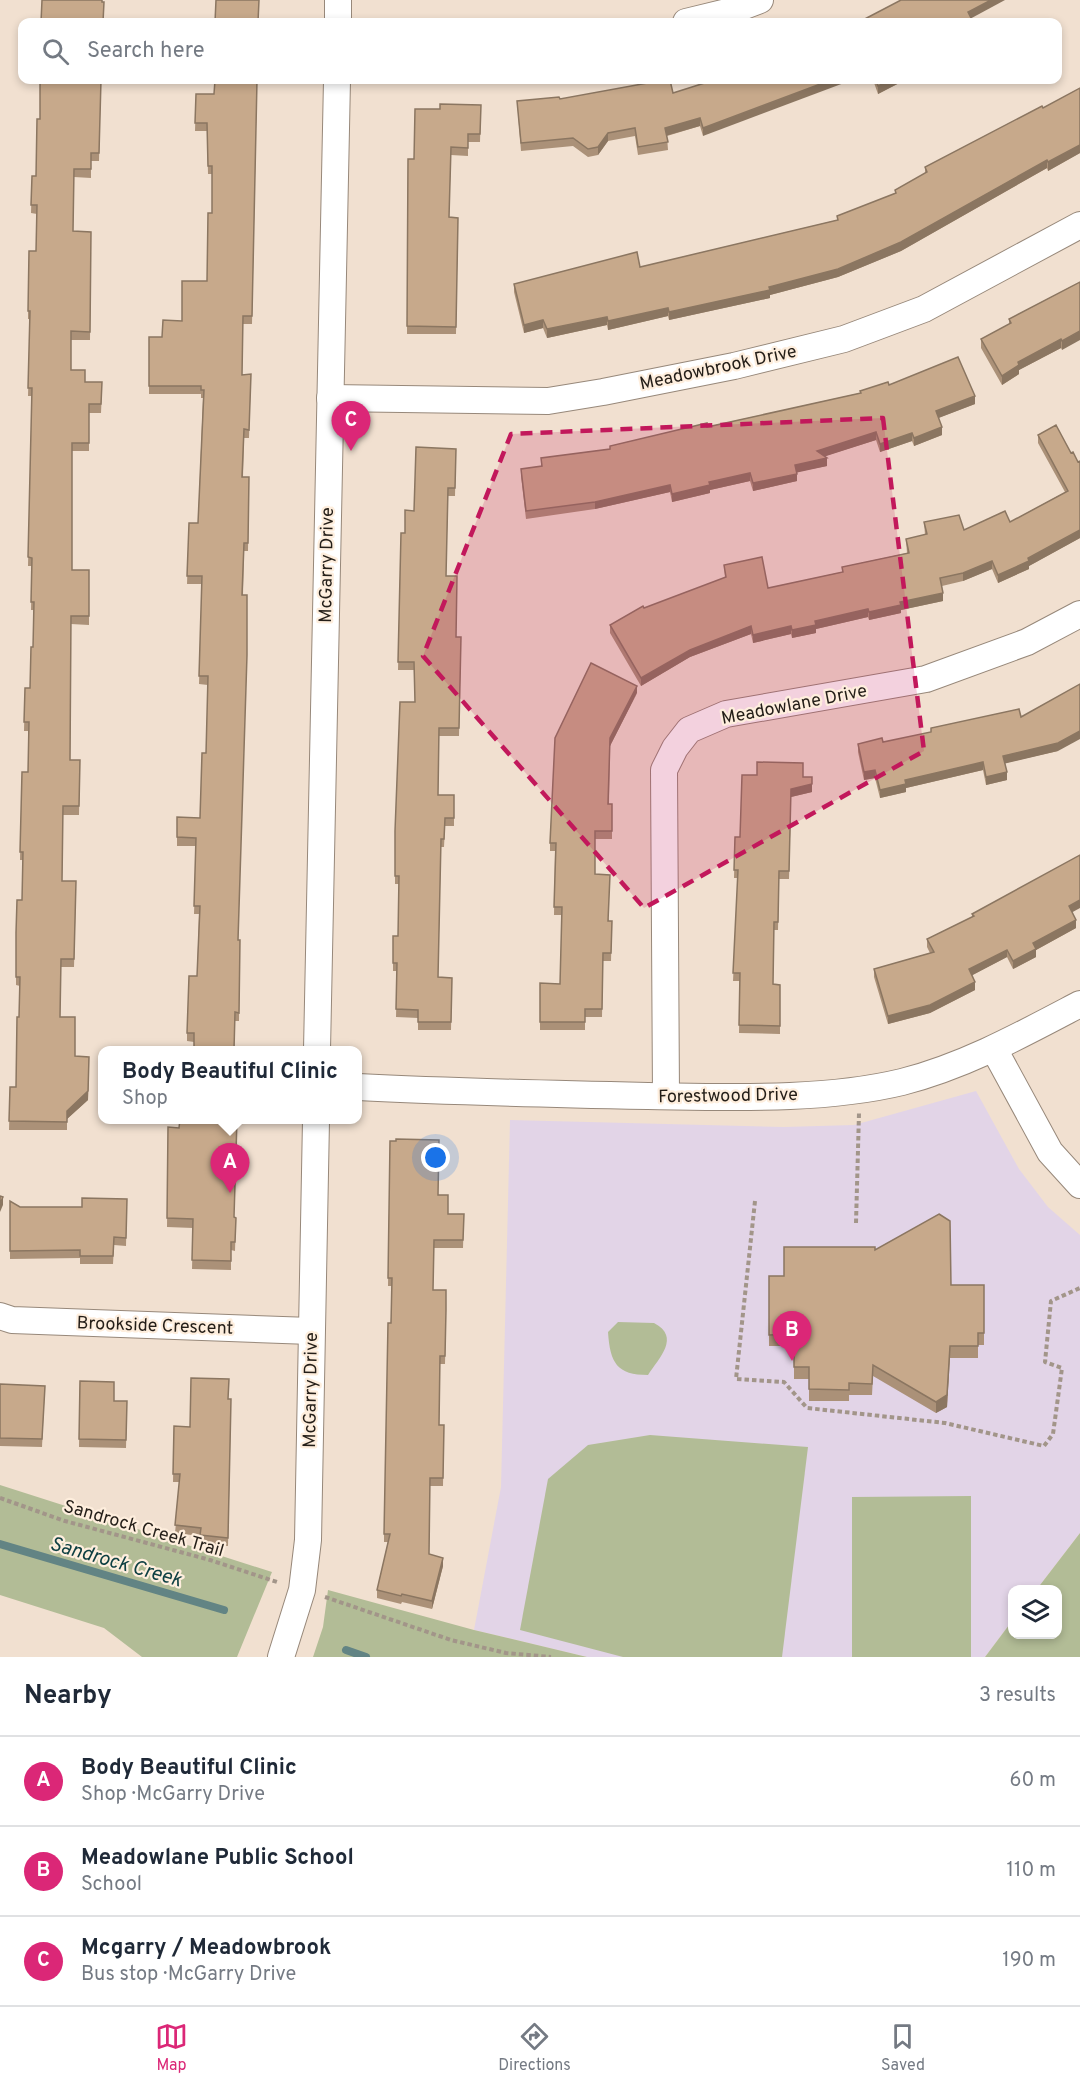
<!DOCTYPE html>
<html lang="en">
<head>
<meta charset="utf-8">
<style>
  :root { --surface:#fff; --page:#f2f2f3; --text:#1f2937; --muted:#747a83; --line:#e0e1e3; --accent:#db2777 }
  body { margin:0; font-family:Overpass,sans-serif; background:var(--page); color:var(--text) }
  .controls { position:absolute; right:18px; bottom:18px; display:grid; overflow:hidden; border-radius:12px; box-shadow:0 3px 9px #0003 }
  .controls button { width:54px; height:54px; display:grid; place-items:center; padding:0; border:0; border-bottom:2px solid var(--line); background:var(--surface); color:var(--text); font:30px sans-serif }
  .you { position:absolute; left:436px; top:1158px; width:21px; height:21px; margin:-15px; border:4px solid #fff; border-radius:50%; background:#1a73e8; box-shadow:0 0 0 9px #1a73e833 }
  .badge { display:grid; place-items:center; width:39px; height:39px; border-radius:50%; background:var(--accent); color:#fff; font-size:20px; font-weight:700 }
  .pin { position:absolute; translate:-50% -50px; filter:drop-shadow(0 2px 3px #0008) }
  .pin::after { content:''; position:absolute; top:32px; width:21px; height:18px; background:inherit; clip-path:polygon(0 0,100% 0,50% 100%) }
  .popup { position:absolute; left:98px; top:1046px; width:264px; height:78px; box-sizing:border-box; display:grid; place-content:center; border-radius:12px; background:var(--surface); filter:drop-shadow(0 2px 4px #0005); font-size:20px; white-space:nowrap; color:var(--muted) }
  .popup b { font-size:22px; color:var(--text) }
  .popup::after { content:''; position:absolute; left:50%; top:100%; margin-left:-12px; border:12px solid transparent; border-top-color:var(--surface) }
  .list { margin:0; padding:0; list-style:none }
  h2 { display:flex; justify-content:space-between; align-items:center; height:78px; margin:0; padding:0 24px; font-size:26px }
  h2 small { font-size:20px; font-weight:400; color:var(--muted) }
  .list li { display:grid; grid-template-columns:39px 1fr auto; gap:18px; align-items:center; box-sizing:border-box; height:90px; padding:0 24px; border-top:2px solid var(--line) }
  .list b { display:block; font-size:22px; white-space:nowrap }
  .list p { margin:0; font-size:20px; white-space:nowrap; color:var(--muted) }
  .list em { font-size:20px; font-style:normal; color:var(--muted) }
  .icon { flex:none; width:33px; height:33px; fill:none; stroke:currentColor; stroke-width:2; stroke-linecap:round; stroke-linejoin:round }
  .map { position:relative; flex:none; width:1080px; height:1657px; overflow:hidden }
  .search { position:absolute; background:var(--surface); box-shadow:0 3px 9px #0003; left:18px; right:18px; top:18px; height:66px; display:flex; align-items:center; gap:15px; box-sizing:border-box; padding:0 21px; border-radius:12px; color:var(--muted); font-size:22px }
  .sheet { height:348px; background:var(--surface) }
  nav { display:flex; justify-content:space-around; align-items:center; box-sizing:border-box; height:84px; border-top:2px solid var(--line); background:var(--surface); font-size:16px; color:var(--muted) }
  nav a { display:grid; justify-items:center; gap:3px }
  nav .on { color:var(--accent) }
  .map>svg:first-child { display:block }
  .education { fill:#e2d4e7 }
  .green { fill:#b2bc96 }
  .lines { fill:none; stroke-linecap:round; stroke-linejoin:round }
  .stream { stroke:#628484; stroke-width:8 }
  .minor-casing { stroke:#97887a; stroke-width:28 }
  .path { stroke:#a29589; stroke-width:4; stroke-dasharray:4.5 3; stroke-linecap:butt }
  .minor { stroke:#fff; stroke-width:26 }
  .wall { fill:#ab9178 }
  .shaded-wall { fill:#8b7661 }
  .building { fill:#c7a98b; stroke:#8b7661; stroke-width:1.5 }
  .marked { fill:#c2185b; fill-opacity:0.2; stroke:#c2185b; stroke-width:4.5; stroke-dasharray:12 8; stroke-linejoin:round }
  .labels { text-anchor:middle; stroke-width:4.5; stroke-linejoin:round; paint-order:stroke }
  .street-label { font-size:18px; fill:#241e18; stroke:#feeedd }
  .water-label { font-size:20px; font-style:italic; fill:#0f4043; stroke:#feeedd }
</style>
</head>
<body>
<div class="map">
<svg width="1080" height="1657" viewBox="0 0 1080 1657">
  <rect width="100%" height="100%" fill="#f1e0d0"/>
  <path class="education" d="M976,1091l43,78 29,38 32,28v298l-43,56 -25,1v31l-27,36h-398l-113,-27 27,-143 9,-367 274,7 70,-2z"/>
  <g class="green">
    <path d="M618,1322l36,1c27,14 5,35 -6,52 -31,0 -38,-12 -40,-43z"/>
    <path d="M650,1435l158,12 -26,210h-159l-103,-27 28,-151 40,-34z"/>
    <path d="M0,1485l272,87 -35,85h-95l-38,-29 -104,-33z"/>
    <path d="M971,1496v161h-119v-160z"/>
    <path d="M1080,1533v124h-95l27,-36v13h46v-44l-21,-1z"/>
    <path d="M328,1590l146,40 113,27h-274l10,-30z"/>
  </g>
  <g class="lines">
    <g class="stream">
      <path d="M0,1544l224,66"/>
      <path d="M346,1650l20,7"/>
    </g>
    <g class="minor-casing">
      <g id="minor">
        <path d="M338,22v-22"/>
        <path d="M686,22l45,-11 29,-11"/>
        <path d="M330,398l218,3 55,-9 131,-26 110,-27 80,-30 156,-84"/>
        <path d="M994,1049l56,103 30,33"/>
        <path d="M317,1050l20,-970"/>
        <path d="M358,1087c96,5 193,7 290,9 81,1 175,5 254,-14 63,-16 121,-48 178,-78"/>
        <path d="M666,1096l-2,-326 11,-22 14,-18 37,-16 200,-35 101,-37 53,-28"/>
        <path d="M0,1316l12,4 299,11"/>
        <path d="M281,1657l21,-67 6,-50 8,-420"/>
      </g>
    </g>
    <g class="path">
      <path d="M755,1201l-19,178 48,3 23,26 138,15 99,23 9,-12 9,-66 -17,-6 6,-61 29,-13"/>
      <path d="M856,1223l3,-110"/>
      <path d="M0,1498l65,23 145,39 67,22"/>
      <path d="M325,1597l126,43 55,13 45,4"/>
    </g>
    <use href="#minor" class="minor"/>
  </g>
  <g class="wall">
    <path d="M101,80l-2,81h-8v17l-17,-1 -1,54 18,1 -1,108h-19v30l14,12 17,8 -1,23h-12v38h-17v119h17v55l-18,-1 -1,136h10l-1,55h-16l-1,66 14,8 -2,78h-13l-1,50 15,39 14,9 -1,35 -21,19v11h-58l1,-43h6l3,-70 1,-31 -4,-1v-52l6,-33 1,-40h-3l2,-88h6v-41h-4l1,-43h5l3,-41 1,-37h-3l1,-44h-4l4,-170h-4l2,-77h-2v-8l8,-60 1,-37 -6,-1 1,-37h4l4,-57z"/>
    <path d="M257,80l-5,244h-9l-1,51 9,-1 -2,64h-5l-1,39h6l-1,74h-4l-1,44 -5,345h2l-1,81h-4l-41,21 -7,-1v-8l10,-57 2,-62h-5l2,-68h-19v-9l23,-19 6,-65 2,-68 -9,-1 3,-100h-15l2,-61h9l5,-125h-2v-4h-52v-57h13l20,-16 25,-40 5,-68v-39h-4l-1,-43h-12l1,-37h18z"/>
    <path d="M714,80l-11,56 -3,-10 -33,10 1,14 -30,5 -3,-19 -27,5 -10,14 -10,2 -15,-11 -52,5 -4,-50 156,-8z"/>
    <path d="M873,80h32l-27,14z"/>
    <path d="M1080,88v65l-32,18 -1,-3 -146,83 -63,26 -68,18v3l-101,22 -1,-4 -60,14 -1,-5 -60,13 -4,-10 -19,5 -10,-41v-8l126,-17 197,-47v-4l58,-22v-4l30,-16v-7l118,-59z"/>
    <path d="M481,105l-1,37h-12v14l-17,-1 -2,62 9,1 -2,116h-49l1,-175h6l26,-50z"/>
    <path d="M1080,282l-18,68 -1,-2 -42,22v4l-17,11 -21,-37v-9l28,-15v-5z"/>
    <path d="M889,385l86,19 -37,14 4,17 -28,11 -2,-5 -32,11 -4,-12 -51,16 2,10 -31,6 1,9 -44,10 -3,-10 -40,9v3l-38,9 -2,-10 -75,17 -69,10 -5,-43v-7l20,-3v-8l69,-9v-3l97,-19 153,-34v-2z"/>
    <path d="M1038,435l33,18 7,9 2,-1v77l-51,28v3l-31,14 -6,-14 -29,12 -21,5 1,15 -42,9v3l-32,7 -1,-3 -52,12v4l-24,5 -1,-4 -38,9 -2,-9 -61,23 -49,29 -31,-53v-8l115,-47 -1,-13 44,23 74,-16v-5l65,-14 -1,-14 19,-4 -1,-13 40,8 46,-8 55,-30 -27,-49z"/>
    <path d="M456,449l-1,47h-7l-2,80 10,61h5l-2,99h-20l-1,59h16v31h-9l-1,21h-3l-3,130 14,1 -1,52h-33v-12l-22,-1 1,-46h-4v-8l5,-27 1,-52h-4v-53l20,-129 -1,-32h-16l3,-137h4l9,-22z"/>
    <path d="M637,693l-27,53 -1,58h3v35h-17v35l14,47h3l-1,40h-8l-1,56h-17v13h-45v-47l20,1 2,-69h-8l1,-64h-5v-8z"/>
    <path d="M1021,717l37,34 -53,12 2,17 -21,5 -3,-15 -77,18v4l-26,6 -5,-20 -11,2 -6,-28v-8l25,-2z"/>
    <path d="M803,777l9,15 -21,5 -2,82h-10l-1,51h-4l-1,54 7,1v49l-41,-1 1,-52h-7l5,-103h-4l1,-41h5z"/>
    <path d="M1072,913l4,15 -40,22v7l-23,12 -6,-12 -35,18 3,15 -45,23 -42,11 -14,-47v-8l56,-16 -3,-6v-8l45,-22v-3z"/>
    <path d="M168,1127l11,1 55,89 2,1 -1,33 -4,-1v20l-39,-1 1,-41 -26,-1z"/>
    <path d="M390,1141l48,54 10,19h16l-1,34h-29l-1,42 13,28 -1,46h-5l-1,61h5l-1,61h-13l-1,68 14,12 -11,43 -30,-7 -1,2 -24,-6v-8l11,-48h-4v-8l8,-248h-4z"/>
    <path d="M127,1199l-1,47 -12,-1 -1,19h-33v-6l-70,1v-58l10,6h62z"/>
    <path d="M875,1250l76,35h33v60h-6v13h-28l-3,49 -11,6 -63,-37 -1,19h-23v6h-40v-22h-15v-33h-25v-70h15z"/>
    <path d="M80,1381l34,20h13l-1,47 -47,-1z"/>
    <path d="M0,1384l45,2 -3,61 -42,-1z"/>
    <path d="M228,1399l3,8 -3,139 -28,-3v-7l-25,-3 5,-51h-7l1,-56 16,1z"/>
  </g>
  <g class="shaded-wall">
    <path d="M991,0h14l-37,20v-8z"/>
    <path d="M831,80h21l-149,56v-8z"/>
    <path d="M890,80h15l-27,14v-8z"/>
    <path d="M700,118v8l-35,10v-8z"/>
    <path d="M608,133v8l-10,14v-8z"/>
    <path d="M1080,145v8l-32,18v-9z"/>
    <path d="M1047,160v8l-146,83 -63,26 -68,18v3l-101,22v-8l100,-25z"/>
    <path d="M668,308v8l-60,14v-9z"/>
    <path d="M607,317v8l-60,13v-9z"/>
    <path d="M543,320v8l-19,5v-8z"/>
    <path d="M1080,331v9l-18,10v-9z"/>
    <path d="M1061,339v9l-42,22v4l-17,11v-9l16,-14z"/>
    <path d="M975,396v8l-39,15v-8z"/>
    <path d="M942,427v8l-28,11v-8z"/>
    <path d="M876,432v8l-59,19v-8z"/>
    <path d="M912,433v8l-32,11v-8z"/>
    <path d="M827,458v8l-32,7v-8z"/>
    <path d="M750,473v8l-40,9v3l-38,9v-8l37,-12z"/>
    <path d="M797,474v7l-44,10v-8z"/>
    <path d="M670,485v7l-75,17v-7z"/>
    <path d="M1080,530v8l-51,28v3l-31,14v-8z"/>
    <path d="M992,561v8l-29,12v-8z"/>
    <path d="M943,593v8l-42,9v3l-32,7v-8l31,-10z"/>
    <path d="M868,609v8l-52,12v4l-24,5v-8l23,-9z"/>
    <path d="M751,626v8l-61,23 -49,29v-8l49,-28z"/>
    <path d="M791,626v8l-38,9v-8z"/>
    <path d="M637,686v7l-27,53v-8z"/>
    <path d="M1080,731v8l-22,12 -55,13v-8z"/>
    <path d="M983,762v8l-77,18v4l-26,6v-8l25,-10z"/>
    <path d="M875,770v8l-11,2v-8z"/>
    <path d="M1007,772v8l-21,5v-8z"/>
    <path d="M812,784v8l-21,5 -2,82 2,-90z"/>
    <path d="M1080,900v8l-11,6v-8z"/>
    <path d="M1076,920v8l-40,22v7l-23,12v-8l20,-18z"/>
    <path d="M1007,950v7l-38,20v-8z"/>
    <path d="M975,982v8l-45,23 -42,11v-8z"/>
    <path d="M89,1057l-1,43 -21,19v11v-19z"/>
    <path d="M3,1197v8l-3,7v-8z"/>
    <path d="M950,1346l-3,61 -11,6v-11z"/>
    <path d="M443,1558v8l-11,43v-8z"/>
  </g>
  <g class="building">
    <path d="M42,0h60v2h2l-1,20h-62z"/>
    <path d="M216,0h43l-1,22h-43z"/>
    <path d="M901,0h90l-23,12 5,10h-114z"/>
    <path d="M40,80h61l-2,73h-8v16h-17l-1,62 18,1 -1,100 -19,-1v39h14v12h17l-1,22h-12v39h-17v127h17v46h-18l-1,144h10l-1,46h-16l-1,75h14l-2,78h-13l-1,58h15v39l14,1 -1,34 -21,20v11l-58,-1 1,-34h6l1,-70h2l1,-40h-4v-44l1,-33h5l1,-48h-3l2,-80h6l1,-50h-5l1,-34h5l1,-41h2l1,-45h-3l1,-44 -4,-1 4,-169h-4l2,-77h-2l1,-60h7l1,-46h-6l1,-29h4l1,-57h3z"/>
    <path d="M215,80h42l-5,236h-9l-1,59 9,-1 -2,56 -5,-1 -2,48h7l-1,66h-4l-2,52h5v60l-9,285h2l-1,73 -4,-1 -1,38h-40v-17h-7l2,-57h8l3,-70h-6l2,-68 -19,-1v-20l23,1 2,-65h4l2,-77h-9l3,-100h-15l2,-53h9l6,-133h-3v-4h-52v-49h13l1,-17 19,1v-40h25l1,-68h4v-47h-4l-1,-43h-12l1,-29h18z"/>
    <path d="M664,80h6l3,13 41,-13h117l-128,48 -3,-10 -35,10 3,14 -30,5 -3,-19 -27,5 -10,14 -10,2 -15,-11 -52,5 -4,-42 42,-4 1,2z"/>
    <path d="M876,80h14l-12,6z"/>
    <path d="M1080,88v57l-32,17 -1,-2 -146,82 -63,27 -69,18 1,3 -101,22 -1,-4 -60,13 -1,-4 -60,12 -4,-9 -19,5 -10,-41 123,-32 3,15 198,-47 -1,-4 59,-23 -1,-3 32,-18 -2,-5 117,-61 1,2z"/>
    <path d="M440,104l41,1 -1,29h-12v14l-17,-1 -2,70 9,1 -2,109 -49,-1 1,-167h6l1,-50h25z"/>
    <path d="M1080,282v49l-18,10 -1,-2 -43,23 1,3 -17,11 -21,-37 30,-16 -2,-4z"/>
    <path d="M958,357l17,39 -39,15 6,16 -28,11 -2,-5 -32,11 -4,-12 -59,19 10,7 -32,7 2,9 -44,9 -3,-10 -41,9 1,3 -38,9 -2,-9 -75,17 -69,9 -5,-42 21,-3 -1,-8 69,-9v-3l97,-23v4l154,-34 -1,-2 28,-9 1,3z"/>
    <path d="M1056,425l15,28 2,-1 5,10 2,-1v69l-52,28 1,3 -31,14 -6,-14 -29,12 -23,5 3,15 -43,9 1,3 -32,7 -1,-3 -53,12 1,4 -24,5 -1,-4 -38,9 -2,-9 -61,24 -49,28 -31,-53 33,-19 1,2 82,-31 -2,-12 38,-8 6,31 75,-16 -1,-5 67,-14 -3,-14 21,-5 -3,-12 35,-7 5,15 41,-19 5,11 58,-31 -30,-56z"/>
    <path d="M416,447l40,2 -1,39h-7l-2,88h11l-1,61h5l-2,91h-20l-1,67h16v23h-9l-1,21h-3l-3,138 14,1 -1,44h-33v-12l-22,-1 1,-46h-4v-27h5l1,-60h-4v-45l5,-129h15l-1,-40h-16l3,-129h4v-23l9,1z"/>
    <path d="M591,663l46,23 -27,52 -2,66h4v27h-17v43l15,1 -2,46h4l-1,32h-8l-1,56h-17v13h-45v-39l20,1 2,-77h-8l2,-64h-6l5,-105z"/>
    <path d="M1080,684v47l-22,12 -55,13 4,16 -21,5 -3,-15 -78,18 1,4 -26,6 -5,-20 -11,2 -6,-28 24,-6 1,4 48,-10v-4l88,-19 2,8z"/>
    <path d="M757,762l46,1v14h9v7l-21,5 -2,82h-10l-1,51h-4l-1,62 7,1v41l-41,-1 1,-52h-7l5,-103h-4l1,-33h5l2,-62h15z"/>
    <path d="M1080,855v45l-11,6 7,14 -43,23 3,6 -23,12 -6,-11 -38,19 6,13 -45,23 -42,11 -14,-47 60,-17 -7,-13 47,-23 -2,-2z"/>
    <path d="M180,1119h57l-3,98 2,1 -1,24h-4v19l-39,-1 1,-41 -26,-1 1,-91 11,1z"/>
    <path d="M396,1139l43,1 -1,55h10v19h16l-1,26h-29l-1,50h13v20l-1,46h-5l-1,69h5l-1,53h-13l-1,76 14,4 -11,43 -30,-7 -1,2 -24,-6 13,-56h-6l4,-211h3l1,-45h-4l2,-137h6z"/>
    <path d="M0,1196l3,1 -3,7z"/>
    <path d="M82,1198l45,1 -1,39 -12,-1 -1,19h-33v-6l-70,1v-50l10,6h62z"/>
    <path d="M939,1214l11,7 1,64h33v48h-6v13h-28l-3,49 -11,7 -63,-37 -1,19 -23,-1v7l-40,-1v-22h-15v-33l-25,1v-59h15v-29h91v3z"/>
    <path d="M191,1378l38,1 -1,20h3l-3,139 -28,-3 1,-7 -26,-3 5,-51h-7l1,-48 16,1z"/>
    <path d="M80,1381l34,1v19h13l-1,39 -47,-1z"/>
    <path d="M0,1384l45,2 -3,53 -42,-1z"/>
  </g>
  <path class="marked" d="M883,418l41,333 -280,157 -221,-252 88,-222z"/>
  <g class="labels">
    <g class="street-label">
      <text transform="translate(718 367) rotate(-12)" y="6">Meadowbrook Drive</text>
      <text transform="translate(326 565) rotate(-89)" y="6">McGarry Drive</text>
      <text transform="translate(794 704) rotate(-11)" y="6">Meadowlane Drive</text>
      <text transform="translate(728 1095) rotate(-1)" y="6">Forestwood Drive</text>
      <text transform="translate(155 1325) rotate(2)" y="6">Brookside Crescent</text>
      <text transform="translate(310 1390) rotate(-89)" y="6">McGarry Drive</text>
      <text transform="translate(144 1528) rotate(16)" y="6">Sandrock Creek Trail</text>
    </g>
    <g class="water-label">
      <text transform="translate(116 1561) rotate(16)" y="7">Sandrock Creek</text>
    </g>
  </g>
</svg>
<div class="controls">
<button><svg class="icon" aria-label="layers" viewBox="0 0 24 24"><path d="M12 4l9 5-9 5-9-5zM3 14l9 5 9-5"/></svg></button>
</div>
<div class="you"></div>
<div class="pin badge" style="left:230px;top:1193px">A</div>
<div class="popup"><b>Body Beautiful Clinic</b>Shop</div>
<div class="pin badge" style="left:792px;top:1361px">B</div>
<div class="pin badge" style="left:351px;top:451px">C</div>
<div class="search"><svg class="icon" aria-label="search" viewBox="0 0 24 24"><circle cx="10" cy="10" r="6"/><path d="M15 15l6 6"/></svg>Search here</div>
</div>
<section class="sheet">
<h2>Nearby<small>3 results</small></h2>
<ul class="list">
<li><span class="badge">A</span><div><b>Body Beautiful Clinic</b><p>Shop · McGarry Drive</p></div><em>60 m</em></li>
<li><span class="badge">B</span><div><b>Meadowlane Public School</b><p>School</p></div><em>110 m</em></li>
<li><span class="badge">C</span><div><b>Mcgarry / Meadowbrook</b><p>Bus stop · McGarry Drive</p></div><em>190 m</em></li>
</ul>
</section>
<nav>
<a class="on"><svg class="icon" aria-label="map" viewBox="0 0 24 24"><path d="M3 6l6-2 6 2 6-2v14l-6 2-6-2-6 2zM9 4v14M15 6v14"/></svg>Map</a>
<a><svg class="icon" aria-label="directions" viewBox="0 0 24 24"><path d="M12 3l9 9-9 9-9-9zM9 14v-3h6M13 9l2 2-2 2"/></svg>Directions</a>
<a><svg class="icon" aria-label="saved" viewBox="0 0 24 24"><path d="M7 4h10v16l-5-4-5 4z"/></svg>Saved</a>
</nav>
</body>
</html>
